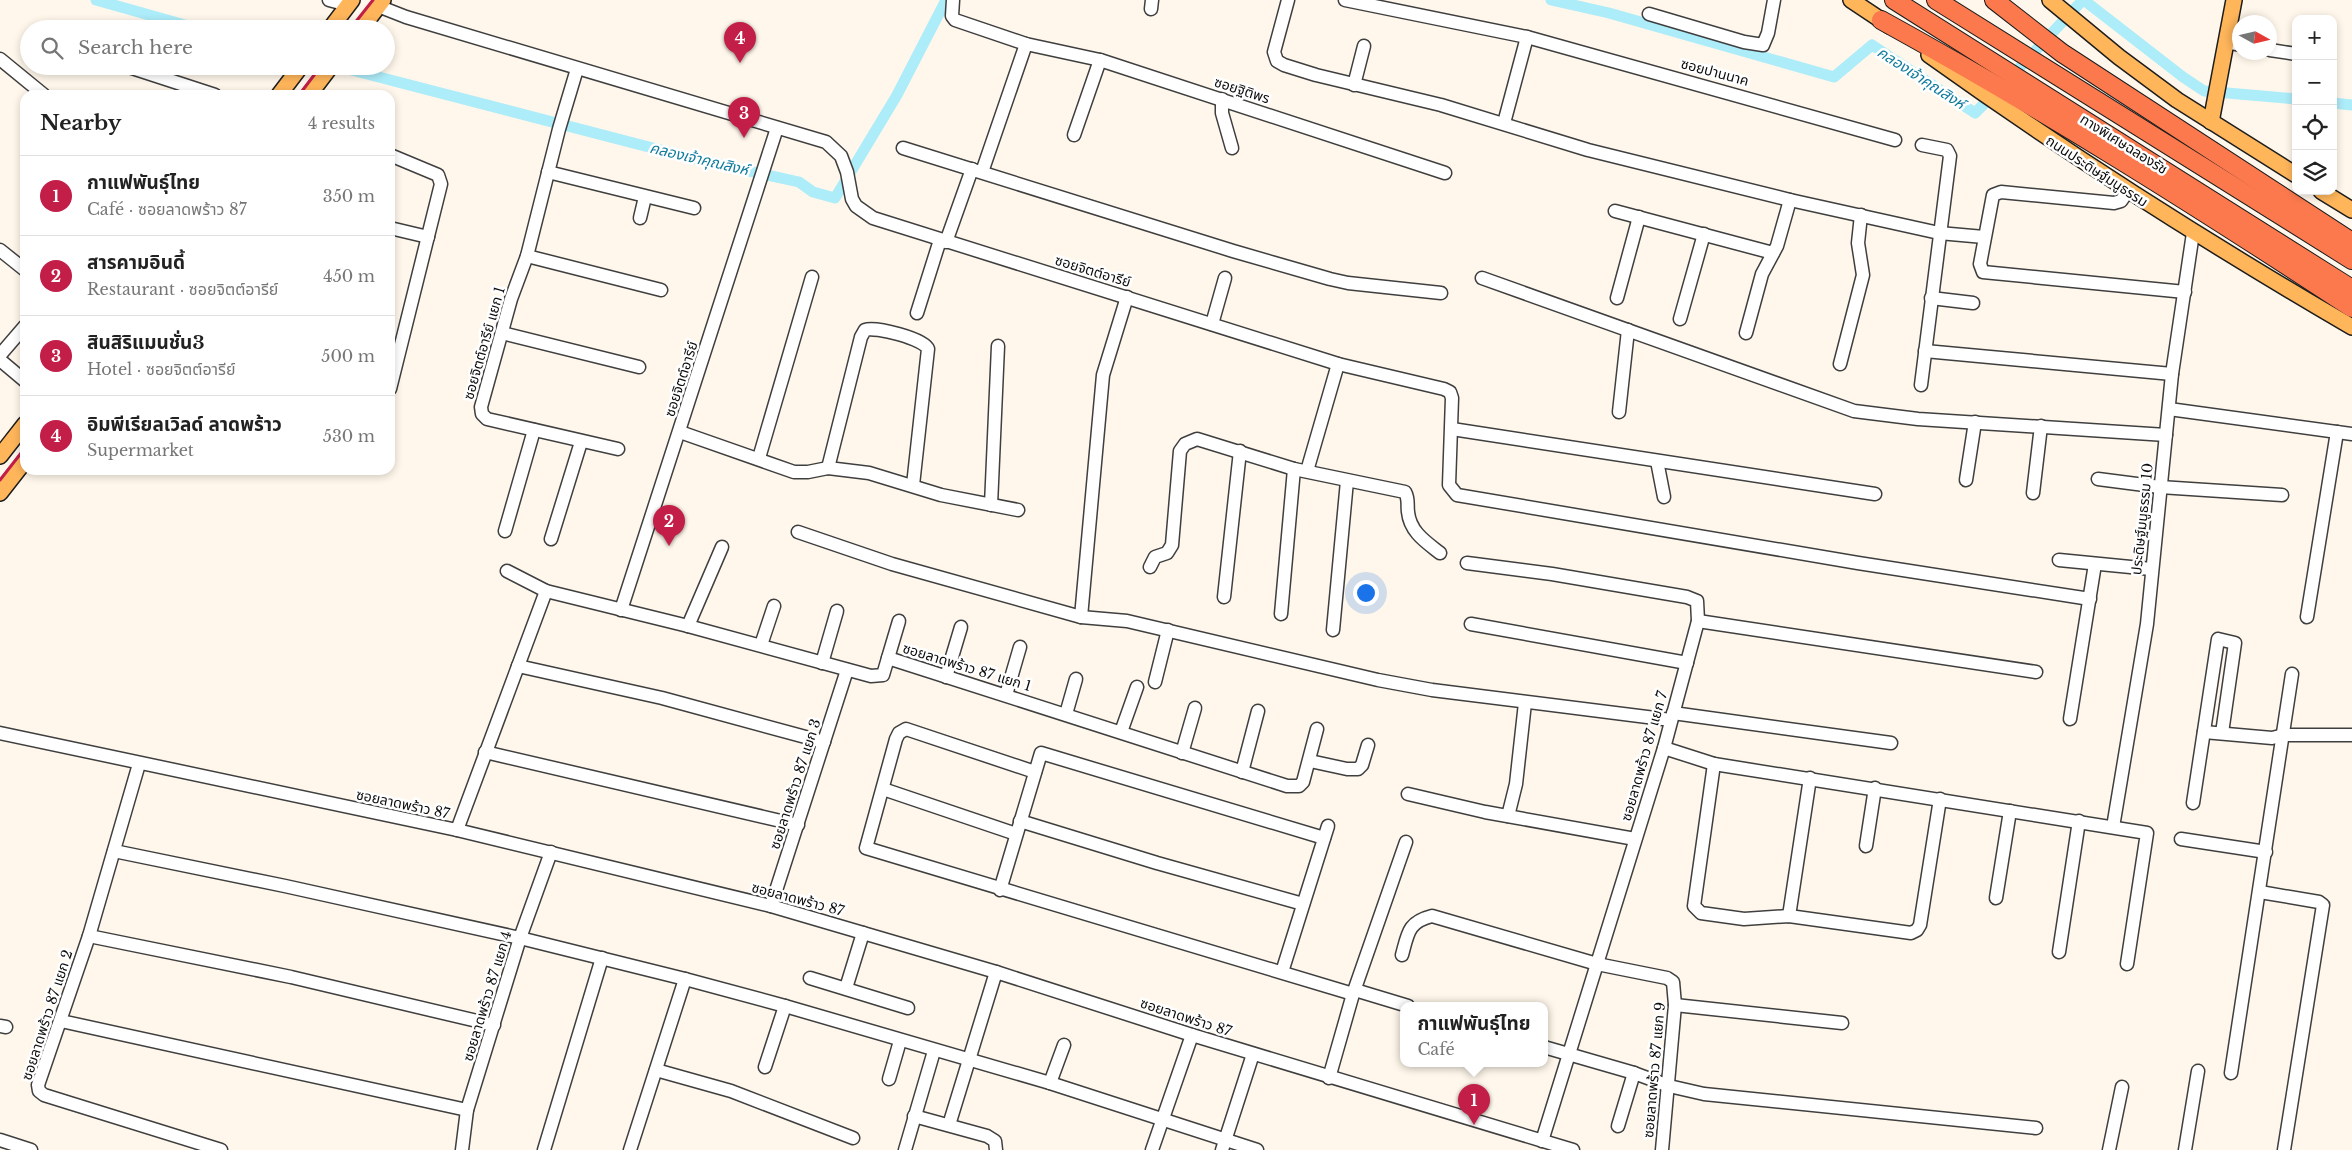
<!DOCTYPE html>
<html lang="en">
<head>
<meta charset="utf-8">
<style>
  :root { --surface:#fff; --page:#f6f6f6; --text:#222; --muted:#767676; --line:#e0e0e0; --accent:#c31e47 }
  body { margin:0; font-family:"Libre Baskerville","Noto Sans Thai",serif; background:var(--page); color:var(--text) }
  .controls { position:absolute; right:15px; top:15px; display:grid; overflow:hidden; border-radius:10px; box-shadow:0 2px 8px #0003 }
  .controls button { width:45px; height:45px; display:grid; place-items:center; padding:0; border:0; border-bottom:1px solid var(--line); background:var(--surface); color:var(--text); font:25px sans-serif }
  .compass { position:absolute; left:2232px; top:15px; width:45px; height:45px; border-radius:50%; background:var(--surface); box-shadow:0 2px 8px #0003; rotate:98deg }
  .you { position:absolute; left:1365px; top:592px; width:18px; height:18px; margin:-12px; border:4px solid #fff; border-radius:50%; background:#1a73e8; box-shadow:0 0 0 8px #1a73e833 }
  .badge { display:grid; place-items:center; width:32px; height:32px; border-radius:50%; background:var(--accent); color:#fff; font-size:16px; font-weight:700 }
  .pin { position:absolute; translate:-50% -41px; filter:drop-shadow(0 1px 2px #0008) }
  .pin::after { content:''; position:absolute; top:26px; width:18px; height:15px; background:inherit; clip-path:polygon(0 0,100% 0,50% 100%) }
  .popup { position:absolute; left:1400px; top:1002px; width:148px; height:65px; box-sizing:border-box; display:grid; place-content:center; border-radius:10px; background:var(--surface); filter:drop-shadow(0 1px 4px #0005); font-size:16px; white-space:nowrap; color:var(--muted) }
  .popup b { font-size:19px; color:var(--text) }
  .popup::after { content:''; position:absolute; left:50%; top:100%; margin-left:-10px; border:10px solid transparent; border-top-color:var(--surface) }
  .list { margin:0; padding:0; list-style:none }
  h2 { display:flex; justify-content:space-between; align-items:center; height:65px; margin:0; padding:0 20px; font-size:21px }
  h2 small { font-size:16px; font-weight:400; color:var(--muted) }
  .list li { display:grid; grid-template-columns:32px 1fr auto; gap:15px; align-items:center; box-sizing:border-box; height:80px; padding:0 20px; border-top:1px solid var(--line) }
  .list b { display:block; font-size:19px; white-space:nowrap }
  .list p { margin:0; font-size:16px; white-space:nowrap; color:var(--muted) }
  .list em { font-size:16px; font-style:normal; color:var(--muted) }
  .icon { flex:none; width:28px; height:28px; fill:none; stroke:currentColor; stroke-width:2; stroke-linecap:round; stroke-linejoin:round }
  .map { position:relative; flex:none; width:2352px; height:1150px; overflow:hidden }
  .search { position:absolute; background:var(--surface); box-shadow:0 2px 8px #0003; left:20px; top:20px; width:375px; height:55px; display:flex; align-items:center; gap:12px; box-sizing:border-box; padding:0 18px; border-radius:28px; color:var(--muted); font-size:19px }
  .panel { position:absolute; background:var(--surface); box-shadow:0 2px 8px #0003; left:20px; top:90px; width:375px; height:385px; border-radius:15px }
  .map>svg:first-child { display:block }
  .lines { fill:none; stroke-linecap:round; stroke-linejoin:round }
  .canal { stroke:#adecf9; stroke-width:11 }
  .minor-casing { stroke:#3f3f3f; stroke-width:15 }
  .major-casing { stroke:#1d1d1d; stroke-width:18 }
  .highway-casing { stroke:#1d1d1d; stroke-width:20 }
  .minor { stroke:#fff; stroke-width:12 }
  .major { stroke:#ffb65b; stroke-width:15 }
  .highway { stroke:#fc794d; stroke-width:18 }
  .rail { stroke:#c31e47; stroke-width:3 }
  .labels { text-anchor:middle; stroke-width:5; stroke-linejoin:round; paint-order:stroke }
  .street-label { font-size:14px; fill:#0c0c0c; stroke:#fff }
  .water-label { font-size:15px; font-style:italic; fill:#107b9d; stroke:#fff }
</style>
</head>
<body>
<div class="map">
<svg width="2352" height="1150" viewBox="0 0 2352 1150">
  <rect width="100%" height="100%" fill="#fff7eb"/>
  <g class="lines">
    <g class="canal">
      <path d="M96,0l103,29"/>
      <path d="M1551,0l58,13 225,64 38,-32 103,68 19,-19"/>
      <path d="M340,67l359,93 100,22 14,10 22,6 62,-103 49,-95"/>
      <path d="M2009,79l71,-76 5,-2 98,76 21,14 92,8"/>
      <path d="M2333,103l19,2"/>
    </g>
    <g class="minor-casing">
      <g id="minor">
        <path d="M329,0l19,5"/>
        <path d="M953,0l-1,16 3,4 71,24 74,16 345,113"/>
        <path d="M1288,0l-14,52 3,9 7,4 32,10 125,30 147,45 202,50 149,33 45,4"/>
        <path d="M1345,0l182,37 368,103"/>
        <path d="M378,6l28,11 420,125 15,14 6,16 5,27 4,7 17,12 465,146 106,25 6,3 2,6 -3,87 8,10 401,68 232,36"/>
        <path d="M1151,9l1,-9"/>
        <path d="M1649,14l95,28 19,3 5,-12 6,-33"/>
        <path d="M2226,42l14,3"/>
        <path d="M2270,50l26,4"/>
        <path d="M0,59l44,36"/>
        <path d="M126,66l89,29"/>
        <path d="M577,69l-18,60 -32,127 -16,43 -30,108 1,7 5,5 131,30"/>
        <path d="M1354,85l10,-39"/>
        <path d="M1222,99v14l10,35"/>
        <path d="M1504,123l23,-86"/>
        <path d="M1074,135l26,-75"/>
        <path d="M903,148l330,103 97,28 18,4 93,10"/>
        <path d="M390,155l48,20 3,9 -51,205"/>
        <path d="M548,172l146,36"/>
        <path d="M982,172l44,-128"/>
        <path d="M2128,191l-7,10 -7,2 -113,-11 -8,3 -13,69 3,8 202,20"/>
        <path d="M1615,211l158,42"/>
        <path d="M640,218l5,-21"/>
        <path d="M390,228l38,9"/>
        <path d="M946,242l26,-73"/>
        <path d="M0,250l25,20"/>
        <path d="M527,256l134,34"/>
        <path d="M1482,278l372,133 64,8 248,16"/>
        <path d="M1617,298l22,-81"/>
        <path d="M1931,298l42,5"/>
        <path d="M917,313l23,-73"/>
        <path d="M1680,319l24,-85"/>
        <path d="M1212,324l13,-46"/>
        <path d="M502,333l137,34"/>
        <path d="M1746,333l16,-59 15,-28 13,-46"/>
        <path d="M1925,351l247,23"/>
        <path d="M0,355l25,-29"/>
        <path d="M0,360l25,21"/>
        <path d="M1840,364l23,-89 -5,-32 3,-28"/>
        <path d="M1921,385l29,-229 -3,-6 -25,-5"/>
        <path d="M2169,409l183,25"/>
        <path d="M1619,412l9,-82"/>
        <path d="M1452,429l423,65"/>
        <path d="M680,432l114,40h14l20,-4 41,5 72,22 77,15"/>
        <path d="M759,458l53,-181"/>
        <path d="M1657,461l7,36"/>
        <path d="M828,468l33,-131 4,-7c10,-4 60,9 63,19l-15,136"/>
        <path d="M1307,471l31,-107"/>
        <path d="M2098,479l62,8 122,8"/>
        <path d="M1966,480l9,-58"/>
        <path d="M2033,493l8,-67"/>
        <path d="M991,505l7,-159"/>
        <path d="M505,531l29,-101"/>
        <path d="M798,532l94,32 189,53 46,4 251,59 54,10 239,30"/>
        <path d="M551,539l30,-97"/>
        <path d="M2059,560l92,9"/>
        <path d="M1467,563l85,11 135,23 10,4 1,20 -34,127 -122,393"/>
        <path d="M1150,567l5,-10 12,-4 5,-8 8,-94 5,-7 12,-5 97,30 111,23c4,7 2,12 3,20 2,20 18,30 32,41"/>
        <path d="M507,571l39,20 142,35 183,50 12,-1 5,-17 399,128h12l4,-4 14,-53"/>
        <path d="M1224,597l16,-146"/>
        <path d="M621,610l156,-482"/>
        <path d="M1281,614l13,-145"/>
        <path d="M1081,617l22,-242 24,-78"/>
        <path d="M2307,617l30,-185"/>
        <path d="M1698,621l338,51"/>
        <path d="M1471,624l216,39"/>
        <path d="M688,626l34,-79"/>
        <path d="M1333,630l14,-149"/>
        <path d="M761,645l13,-39"/>
        <path d="M888,658l11,-37"/>
        <path d="M822,663l15,-52"/>
        <path d="M518,666l144,32 162,44"/>
        <path d="M946,677l15,-50"/>
        <path d="M1155,682l13,-52"/>
        <path d="M1006,695l14,-48"/>
        <path d="M1673,713l218,30"/>
        <path d="M1066,714l10,-35"/>
        <path d="M2070,719l25,-155"/>
        <path d="M1121,732l16,-45"/>
        <path d="M2204,732l68,6 12,-3h68"/>
        <path d="M0,733l457,97 314,76 225,66 196,63 381,115"/>
        <path d="M1664,748l50,16 433,69 -20,131"/>
        <path d="M485,752l313,73"/>
        <path d="M1182,753l13,-45"/>
        <path d="M1310,761l37,8h11l4,-4 6,-20"/>
        <path d="M139,764l-50,172 -51,149 1,6 5,4 177,55"/>
        <path d="M1714,764l-20,142 7,7 43,6 45,-3 122,17 6,-3 3,-5 20,-126"/>
        <path d="M1035,772l-129,-43 -7,4 -3,6 -30,109 487,146"/>
        <path d="M1242,772l16,-61"/>
        <path d="M883,789l133,45"/>
        <path d="M1408,794l77,18 150,27"/>
        <path d="M2193,803l25,-164 17,4 -13,90"/>
        <path d="M1508,816l8,-32 9,-81"/>
        <path d="M1020,821l137,42 146,41"/>
        <path d="M2113,827l34,-203 25,-250 21,-141"/>
        <path d="M457,830l89,-239"/>
        <path d="M2181,839l85,13"/>
        <path d="M1866,846l9,-58"/>
        <path d="M114,851l171,35 235,52 165,41 100,27 265,77 207,67"/>
        <path d="M1000,890l41,-137 283,85"/>
        <path d="M2260,892l59,10 4,3 -39,245"/>
        <path d="M1996,898l14,-87"/>
        <path d="M771,906l76,-236"/>
        <path d="M1789,916l21,-138"/>
        <path d="M89,936l202,41 203,48"/>
        <path d="M2059,952l20,-131"/>
        <path d="M1402,955c6,-22 6,-33 30,-39l165,48 70,14 6,4 2,23 -13,145"/>
        <path d="M1282,972l46,-146"/>
        <path d="M810,978l98,30"/>
        <path d="M846,988l17,-55"/>
        <path d="M1355,990l53,16"/>
        <path d="M1675,1005l167,18"/>
        <path d="M61,1021l406,89"/>
        <path d="M0,1026l6,1"/>
        <path d="M1544,1047l90,26 35,13 35,8 332,34"/>
        <path d="M765,1067l20,-61"/>
        <path d="M656,1070l75,21 122,47"/>
        <path d="M2231,1073l61,-399"/>
        <path d="M1329,1078l24,-84 53,-152"/>
        <path d="M889,1079l11,-38"/>
        <path d="M1050,1083l14,-38"/>
        <path d="M914,1116l73,20 8,5 1,9"/>
        <path d="M949,1125l47,-153"/>
        <path d="M1618,1126l16,-53"/>
        <path d="M0,1140l31,10"/>
        <path d="M462,1150l5,-40 53,-172 31,-86"/>
        <path d="M544,1150l58,-192"/>
        <path d="M630,1150l55,-171"/>
        <path d="M905,1150l29,-99"/>
        <path d="M1152,1150l40,-115"/>
        <path d="M1222,1150l31,-96"/>
        <path d="M2109,1150l13,-63"/>
        <path d="M2185,1150l13,-79"/>
      </g>
    </g>
    <g class="major-casing">
      <g id="major">
        <path d="M1851,0l39,26"/>
        <path d="M2050,0l69,57 58,43 119,75"/>
        <path d="M330,29l22,-29"/>
        <path d="M361,29l22,-29"/>
        <path d="M1929,55c137,98 277,187 423,272"/>
        <path d="M279,95l22,-29"/>
        <path d="M309,95l22,-29"/>
        <path d="M2211,122l23,-122"/>
        <path d="M2321,191l31,19"/>
        <path d="M0,456l25,-32"/>
        <path d="M0,493l25,-32"/>
      </g>
    </g>
    <g class="highway-casing">
      <g id="highway">
        <path d="M1894,0l458,289"/>
        <path d="M1936,0l416,260"/>
        <path d="M1994,0l68,53 290,189"/>
        <path d="M1881,20c162,89 317,187 471,288"/>
      </g>
    </g>
    <use href="#minor" class="minor"/>
    <use href="#major" class="major"/>
    <use href="#highway" class="highway"/>
    <g class="rail">
      <path d="M350,29l23,-29"/>
      <path d="M299,95l22,-29"/>
      <path d="M0,480l25,-32"/>
    </g>
  </g>
  <g class="labels">
    <g class="street-label">
      <text transform="translate(1715 72) rotate(15)" y="5">ซอยปานนาค</text>
      <text transform="translate(1242 90) rotate(18)" y="5">ซอยฐิติพร</text>
      <text transform="translate(2124 144) rotate(32)" y="5">ทางพิเศษฉลองรัช</text>
      <text transform="translate(2097 171) rotate(33)" y="5">ถนนประดิษฐ์มนูธรรม</text>
      <text transform="translate(1093 271) rotate(17)" y="5">ซอยจิตต์อารีย์</text>
      <text transform="translate(484 343) rotate(-74)" y="5">ซอยจิตต์อารีย์ แยก 1</text>
      <text transform="translate(681 379) rotate(-72)" y="5">ซอยจิตต์อารีย์</text>
      <text transform="translate(2142 519) rotate(-84)" y="5">ประดิษฐ์มนูธรรม 10</text>
      <text transform="translate(967 667) rotate(17)" y="5">ซอยลาดพร้าว 87 แยก 1</text>
      <text transform="translate(1644 756) rotate(-74)" y="5">ซอยลาดพร้าว 87 แยก 7</text>
      <text transform="translate(795 784) rotate(-72)" y="5">ซอยลาดพร้าว 87 แยก 3</text>
      <text transform="translate(403 804) rotate(12)" y="5">ซอยลาดพร้าว 87</text>
      <text transform="translate(798 899) rotate(15)" y="5">ซอยลาดพร้าว 87</text>
      <text transform="translate(487 996) rotate(-73)" y="5">ซอยลาดพร้าว 87 แยก 4</text>
      <text transform="translate(47 1015) rotate(-72)" y="5">ซอยลาดพร้าว 87 แยก 2</text>
      <text transform="translate(1186 1017) rotate(18)" y="5">ซอยลาดพร้าว 87</text>
      <text transform="translate(1654 1070) rotate(-85)" y="5">ซอยลาดพร้าว 87 แยก 9</text>
    </g>
    <g class="water-label">
      <text transform="translate(1921 78) rotate(33)" y="5">คลองเจ้าคุณสิงห์</text>
      <text transform="translate(699 159) rotate(13)" y="5">คลองเจ้าคุณสิงห์</text>
    </g>
  </g>
</svg>
<div class="controls">
<button>+</button>
<button>−</button>
<button><svg class="icon" aria-label="locate" viewBox="0 0 24 24"><circle cx="12" cy="12" r="6"/><path d="M12 2v4M12 18v4M2 12h4M18 12h4"/></svg></button>
<button><svg class="icon" aria-label="layers" viewBox="0 0 24 24"><path d="M12 4l9 5-9 5-9-5zM3 14l9 5 9-5"/></svg></button>
</div>
<svg class="compass" viewBox="-18 -18 36 36"><path d="M0-13l5 13h-10z" fill="#e53935"/><path d="M0 13l5-13h-10z" fill="#767676"/></svg>
<div class="you"></div>
<div class="pin badge" style="left:1474px;top:1125px">1</div>
<div class="popup"><b>กาแฟพันธ์ุไทย</b>Café</div>
<div class="pin badge" style="left:669px;top:546px">2</div>
<div class="pin badge" style="left:744px;top:138px">3</div>
<div class="pin badge" style="left:740px;top:63px">4</div>
<div class="search"><svg class="icon" aria-label="search" viewBox="0 0 24 24"><circle cx="10" cy="10" r="6"/><path d="M15 15l6 6"/></svg>Search here</div>
<section class="panel">
<h2>Nearby<small>4 results</small></h2>
<ul class="list">
<li><span class="badge">1</span><div><b>กาแฟพันธ์ุไทย</b><p>Café · ซอยลาดพร้าว 87</p></div><em>350 m</em></li>
<li><span class="badge">2</span><div><b>สารคามอินดี้</b><p>Restaurant · ซอยจิตต์อารีย์</p></div><em>450 m</em></li>
<li><span class="badge">3</span><div><b>สินสิริแมนชั่น3</b><p>Hotel · ซอยจิตต์อารีย์</p></div><em>500 m</em></li>
<li><span class="badge">4</span><div><b>อิมพีเรียลเวิลด์ ลาดพร้าว</b><p>Supermarket</p></div><em>530 m</em></li>
</ul>
</section>
</div>
</body>
</html>
